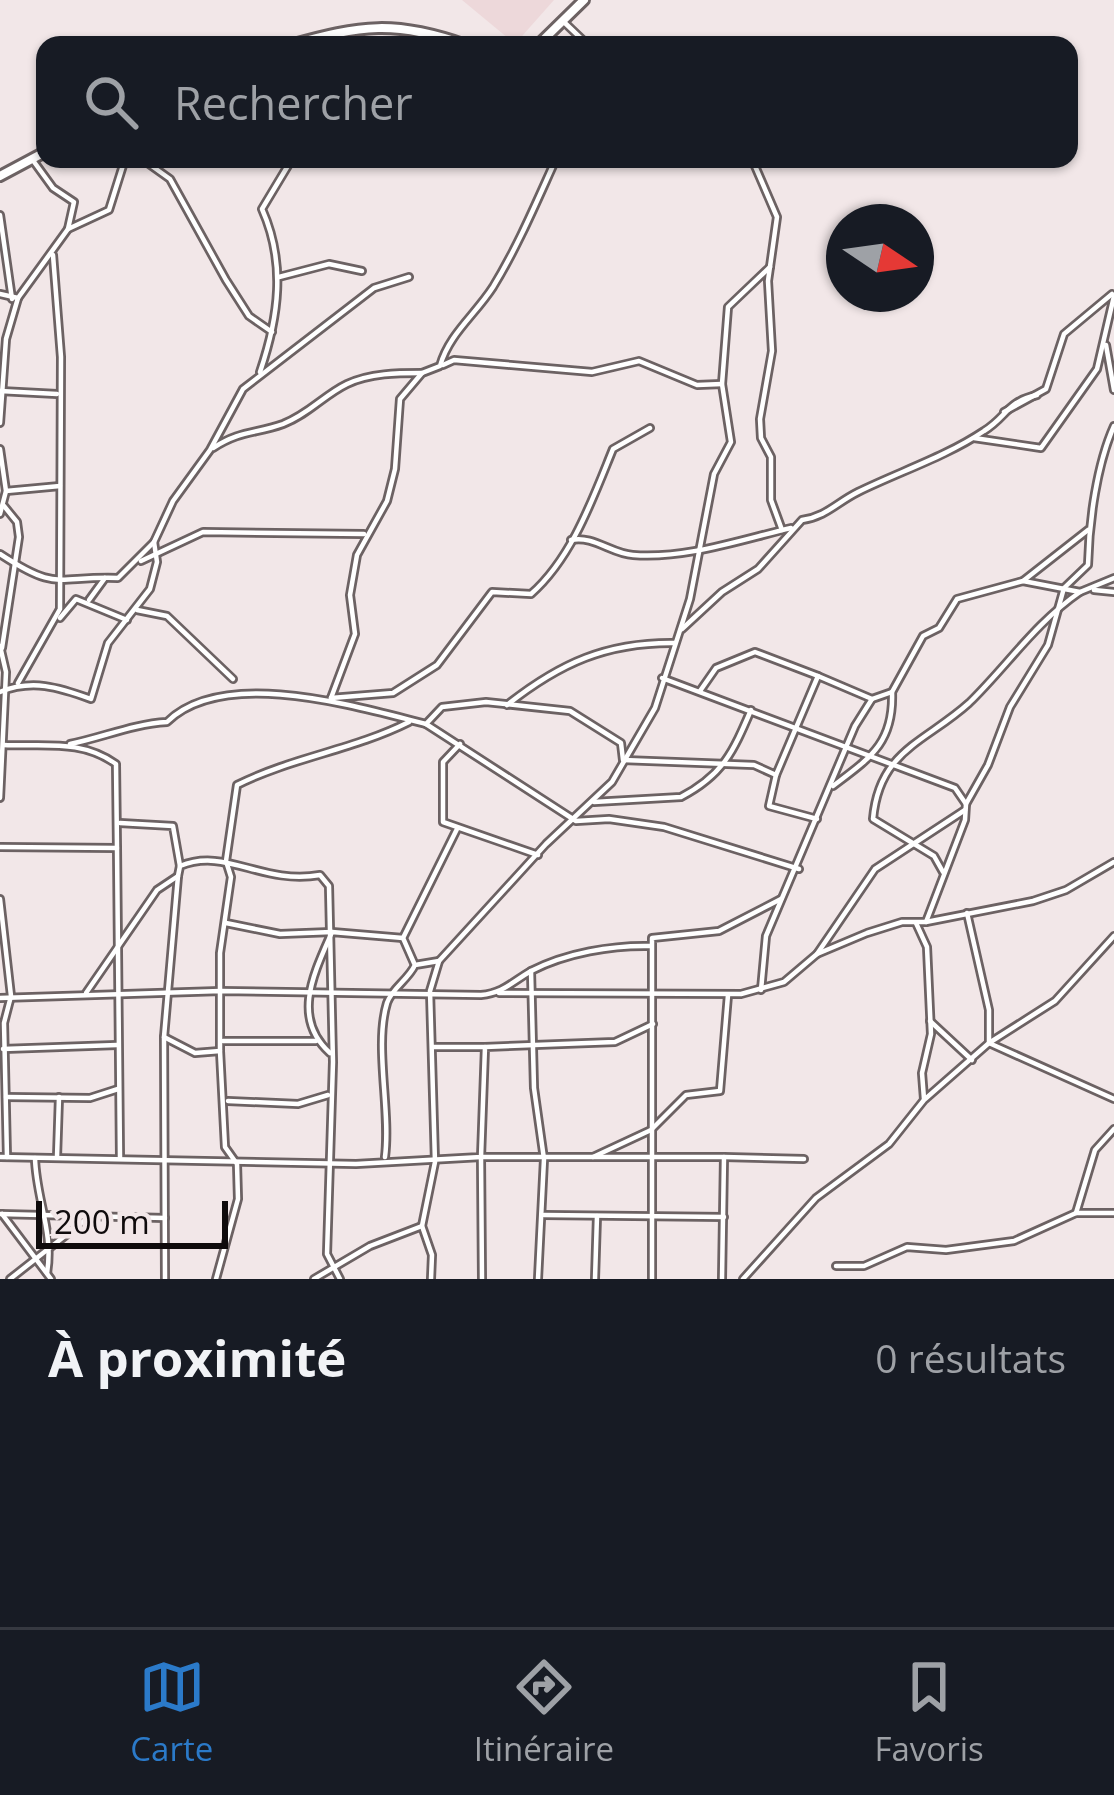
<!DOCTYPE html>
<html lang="fr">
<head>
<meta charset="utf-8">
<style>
  :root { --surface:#171b24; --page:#242831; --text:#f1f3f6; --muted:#9ea1a6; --line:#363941; --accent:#2b7ac9 }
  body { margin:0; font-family:"Open Sans",sans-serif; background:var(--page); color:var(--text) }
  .compass { position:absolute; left:826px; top:204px; width:108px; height:108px; border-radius:50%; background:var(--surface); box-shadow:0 3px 9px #0004; rotate:103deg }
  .scale { position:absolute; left:36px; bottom:30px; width:192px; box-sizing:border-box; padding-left:12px; border:6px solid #0f0b0c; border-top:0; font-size:33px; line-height:42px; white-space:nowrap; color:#0f0b0c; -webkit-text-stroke:9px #f2e7e8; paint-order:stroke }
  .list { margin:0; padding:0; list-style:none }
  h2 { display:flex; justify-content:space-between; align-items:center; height:156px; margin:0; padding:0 48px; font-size:51px }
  h2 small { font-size:39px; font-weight:400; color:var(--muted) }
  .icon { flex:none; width:66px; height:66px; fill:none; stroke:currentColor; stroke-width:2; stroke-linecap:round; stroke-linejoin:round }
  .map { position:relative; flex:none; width:1114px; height:1279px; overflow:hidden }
  .search { position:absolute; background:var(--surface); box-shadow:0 3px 9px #0004; left:36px; right:36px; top:36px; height:132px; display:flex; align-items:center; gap:30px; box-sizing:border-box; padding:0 42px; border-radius:24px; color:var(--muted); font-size:45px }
  .sheet { height:348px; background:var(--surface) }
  nav { display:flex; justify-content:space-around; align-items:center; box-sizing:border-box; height:168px; border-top:3px solid var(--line); background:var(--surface); font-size:33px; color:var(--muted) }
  nav a { display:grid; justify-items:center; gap:6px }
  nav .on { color:var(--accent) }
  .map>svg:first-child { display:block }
  .built { fill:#edd8da }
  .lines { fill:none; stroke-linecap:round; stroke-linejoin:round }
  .street-casing { stroke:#6c6263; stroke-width:10 }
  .secondary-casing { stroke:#6c6263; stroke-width:14 }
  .street { stroke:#fff; stroke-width:4.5 }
  .secondary { stroke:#fff; stroke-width:8 }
</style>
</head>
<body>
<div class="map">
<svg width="1114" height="1279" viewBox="0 0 1114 1279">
  <rect width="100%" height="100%" fill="#f2e7e8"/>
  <path class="built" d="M462,0h92l-39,44z"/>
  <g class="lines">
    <g class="street-casing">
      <g id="street">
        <path d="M565,23l23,22"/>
        <path d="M32,159l21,29 21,14 -6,27"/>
        <path d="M142,159l28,20 56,101 23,36 23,16"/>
        <path d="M752,159l25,58 -9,64 4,70 -12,68 1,19 10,19v43l11,30"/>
        <path d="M0,215l12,84"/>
        <path d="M279,277l50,-13 33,7"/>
        <path d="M0,294l18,4 50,-69 41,-19 16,-51"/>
        <path d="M1106,345l8,45"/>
        <path d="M443,365l11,-5 138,12 47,-11 58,24 25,-1"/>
        <path d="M260,372c19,-56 26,-109 2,-163l30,-50"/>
        <path d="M0,391l57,3"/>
        <path d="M1004,412l42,-23 18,-55 48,-40"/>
        <path d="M0,423l6,-84 12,-41"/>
        <path d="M974,438l67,10 56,-79 17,-73"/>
        <path d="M213,448c28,-18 42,-14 70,-24 26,-10 41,-29 64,-40 23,-11 51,-11 75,-11"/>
        <path d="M0,449l6,42 -6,23"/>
        <path d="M6,491l54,-5"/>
        <path d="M571,540c22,-5 41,14 62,15 53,4 107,-15 158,-27"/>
        <path d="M0,554c58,38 54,22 118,24l36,-36"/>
        <path d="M141,561l62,-29 161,2"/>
        <path d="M1023,581l57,11 34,-14"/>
        <path d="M1094,590l20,2"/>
        <path d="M89,600l16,-22"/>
        <path d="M137,610l30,6 66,63"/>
        <path d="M60,618l16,-19 51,21"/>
        <path d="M682,629l40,-37 36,-23 44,-49c25,-4 34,-17 56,-28 43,-21 87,-35 126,-61 24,-15 22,-29 53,-36"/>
        <path d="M0,646l6,26 -6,126"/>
        <path d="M2,648l17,-111 -2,-15 -13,-16"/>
        <path d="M662,678l293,110 11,16 -1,16 -39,102"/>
        <path d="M18,683l42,-74 1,-252 -8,-102"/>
        <path d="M700,691l16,-23 39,-16 63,24"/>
        <path d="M0,692c32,-13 58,-5 91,7l17,-56 42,-54 7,-27 -3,-20 19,-41 37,-51 33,-61 131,-101 35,-11"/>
        <path d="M331,698l24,-64 -5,-39 7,-40 30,-54 8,-32 5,-70 22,-26 18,-7c9,-32 35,-51 53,-79 25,-41 43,-84 63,-128"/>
        <path d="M331,698l62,-5 44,-28 55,-73 39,2c41,-36 62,-96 82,-145l37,-21"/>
        <path d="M507,705c53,-42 100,-63 168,-62"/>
        <path d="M426,724l150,97 33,-2 55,8 135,42"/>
        <path d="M70,744c34,-7 63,-20 97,-22 57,-56 191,-15 259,2l16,-17 44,-5 84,9 51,32 2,17 131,5 22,10 42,-99 54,23"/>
        <path d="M460,744l-17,18v60l95,33"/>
        <path d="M776,775l-7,31 48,13"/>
        <path d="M833,786c37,-28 61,-43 59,-94"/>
        <path d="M594,802l87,-5c42,-22 52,-45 70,-87"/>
        <path d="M966,804l22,-39 22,-58 38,-62 16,-57 24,-23c1,-44 9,-101 26,-139"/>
        <path d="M120,823l53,3 7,40"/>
        <path d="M0,847l117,1 -1,-84c-35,-25 -71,-17 -112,-19"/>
        <path d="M117,848l3,309"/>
        <path d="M943,872l-9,-16 -61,-37c6,-69 53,-77 96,-116 38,-37 66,-80 111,-111"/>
        <path d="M0,899l11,97 -7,27 3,134"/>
        <path d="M967,913l22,97v33l125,56"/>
        <path d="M226,923l54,11 52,-2"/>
        <path d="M916,923l11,24 4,87 -9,39 2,26"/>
        <path d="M817,954l58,-85 90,-59"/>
        <path d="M414,963l-11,-25 54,-109"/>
        <path d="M531,971l3,117 10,71 -6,120"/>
        <path d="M761,990l5,-54 89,-210 17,-27 20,-7 31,-56 16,-8 18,-29 66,-18 65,-51"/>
        <path d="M86,993l71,-103 21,-14"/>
        <path d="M499,993l242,1 43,-12 33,-28 50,-21 35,-11h24l107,-21 33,-11 48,-28"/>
        <path d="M0,998l221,-7 260,4c22,-2 31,-13 50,-24 35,-18 81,-26 120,-25"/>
        <path d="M930,1021l42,39"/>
        <path d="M164,1037l31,16 25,-2"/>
        <path d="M223,1041h93"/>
        <path d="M433,1047h52"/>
        <path d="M3,1049l114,-4"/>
        <path d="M330,1053c-39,-35 -16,-80 2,-121l71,6"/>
        <path d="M6,1097l84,1 28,-9"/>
        <path d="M228,1101l70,3 30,-9"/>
        <path d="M0,1157l356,7 125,-7 4,-110 130,-5 38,-18"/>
        <path d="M57,1157l2,-60"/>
        <path d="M385,1157c6,-47 -11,-111 2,-154 5,-15 21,-23 28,-38l24,-4"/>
        <path d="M593,1157l58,-27 35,-35 34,-4 8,-96"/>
        <path d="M724,1157l80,2"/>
        <path d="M35,1158c1,41 19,74 12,115"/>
        <path d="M1076,1213l19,-63 19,-21"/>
        <path d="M0,1214l165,4"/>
        <path d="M2,1214l49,65"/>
        <path d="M544,1215l180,2"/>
        <path d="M836,1266h28l43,-19 39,3 68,-9 62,-28h38"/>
        <path d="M10,1279l79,-62"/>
        <path d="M165,1279l-1,-242 14,-161 2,-10c46,-19 81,19 140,9l9,11 4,176 -6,192 13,25"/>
        <path d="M216,1279l22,-80 -1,-35 -12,-17 -5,-96v-98l11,-76 -5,-16 11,-76c56,-28 116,-35 172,-63"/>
        <path d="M314,1279l56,-33 52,-20"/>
        <path d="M431,1279l1,-24 -10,-29 13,-64 -5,-171 9,-30 107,-117 66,-62 43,-74 35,-109 24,-125 17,-32 -9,-58 6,-77 42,-40"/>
        <path d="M482,1279l-1,-122h243l-2,122"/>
        <path d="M595,1279l2,-63"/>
        <path d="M652,1279v-341l67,-7 62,-32"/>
        <path d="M743,1279l73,-81 73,-54 35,-44 65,-57 66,-42 59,-65"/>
      </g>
    </g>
    <g class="secondary-casing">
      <g id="secondary">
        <path d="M290,45c71,-20 105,-25 176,0"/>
        <path d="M538,45l46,-45"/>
        <path d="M0,176l45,-24"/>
      </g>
    </g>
    <use href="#street" class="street"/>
    <use href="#secondary" class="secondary"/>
  </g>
</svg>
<svg class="compass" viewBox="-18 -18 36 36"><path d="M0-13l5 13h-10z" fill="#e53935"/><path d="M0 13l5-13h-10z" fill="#9ea1a6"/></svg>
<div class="scale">200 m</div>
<div class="search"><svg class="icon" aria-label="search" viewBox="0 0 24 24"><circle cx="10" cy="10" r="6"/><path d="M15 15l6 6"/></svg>Rechercher</div>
</div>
<section class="sheet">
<h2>À proximité<small>0 résultats</small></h2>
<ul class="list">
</ul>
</section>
<nav>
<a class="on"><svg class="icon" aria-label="map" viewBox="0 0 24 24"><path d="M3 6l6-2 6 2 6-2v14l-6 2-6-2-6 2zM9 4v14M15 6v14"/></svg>Carte</a>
<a><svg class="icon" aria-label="directions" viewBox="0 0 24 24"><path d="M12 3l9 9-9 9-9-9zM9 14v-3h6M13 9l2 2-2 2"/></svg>Itinéraire</a>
<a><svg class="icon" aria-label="saved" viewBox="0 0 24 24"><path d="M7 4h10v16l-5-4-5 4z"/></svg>Favoris</a>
</nav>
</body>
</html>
